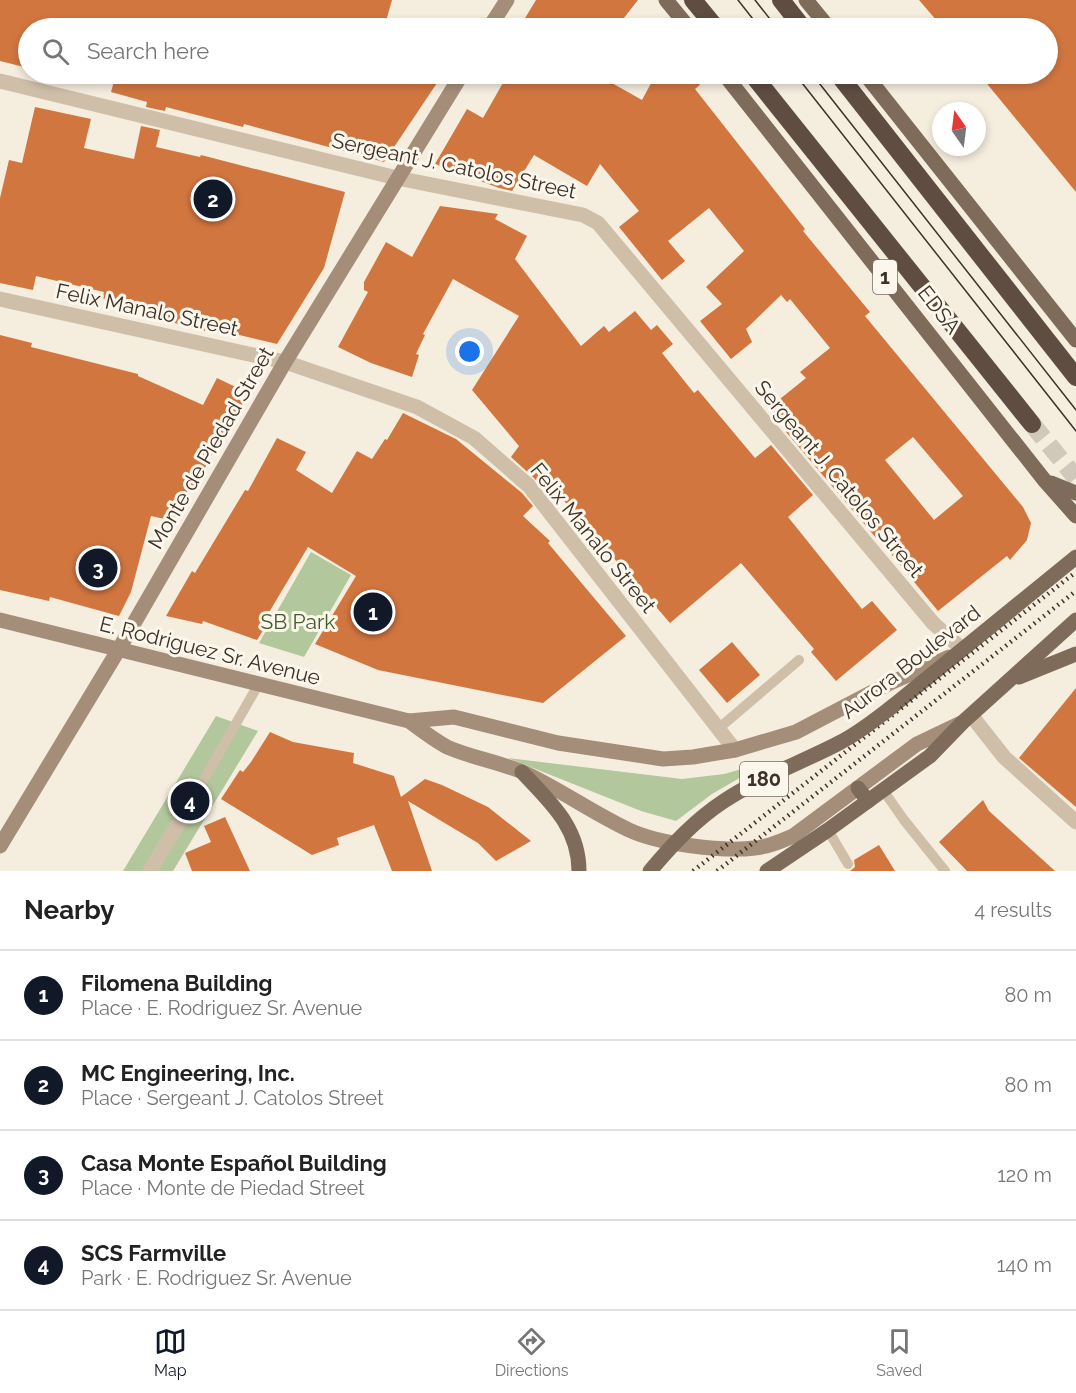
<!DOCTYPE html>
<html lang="en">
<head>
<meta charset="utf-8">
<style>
  :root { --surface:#fff; --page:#f2f2f2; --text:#222; --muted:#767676; --line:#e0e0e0; --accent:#111827 }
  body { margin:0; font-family:Raleway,sans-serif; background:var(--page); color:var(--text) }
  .compass { position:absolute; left:932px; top:102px; width:54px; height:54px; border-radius:50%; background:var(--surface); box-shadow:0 3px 9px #0003; rotate:346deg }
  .you { position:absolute; left:470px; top:352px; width:21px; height:21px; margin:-15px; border:4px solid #fff; border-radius:50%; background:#1a73e8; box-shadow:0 0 0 9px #1a73e833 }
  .badge { display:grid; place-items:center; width:39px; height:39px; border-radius:50%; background:var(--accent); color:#fff; font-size:20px; font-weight:700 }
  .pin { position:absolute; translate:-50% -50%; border:3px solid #fff; box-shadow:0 2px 6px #0006 }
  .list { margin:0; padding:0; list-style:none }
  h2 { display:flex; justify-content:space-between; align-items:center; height:78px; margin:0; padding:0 24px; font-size:26px }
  h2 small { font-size:20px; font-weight:400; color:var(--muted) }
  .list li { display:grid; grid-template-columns:39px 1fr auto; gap:18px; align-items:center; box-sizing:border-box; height:90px; padding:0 24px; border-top:2px solid var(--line) }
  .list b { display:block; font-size:22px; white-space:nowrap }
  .list p { margin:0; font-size:20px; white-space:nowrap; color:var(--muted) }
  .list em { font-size:20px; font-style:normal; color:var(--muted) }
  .icon { flex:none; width:33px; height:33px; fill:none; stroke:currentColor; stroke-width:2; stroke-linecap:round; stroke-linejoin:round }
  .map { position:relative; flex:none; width:1076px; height:871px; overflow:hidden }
  .search { position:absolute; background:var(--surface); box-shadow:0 3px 9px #0003; left:18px; right:18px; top:18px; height:66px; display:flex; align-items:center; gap:15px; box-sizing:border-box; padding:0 21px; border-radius:33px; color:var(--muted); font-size:22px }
  .sheet { height:438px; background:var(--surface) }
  nav { display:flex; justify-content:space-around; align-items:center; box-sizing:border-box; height:84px; border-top:2px solid var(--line); background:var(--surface); font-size:16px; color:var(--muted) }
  nav a { display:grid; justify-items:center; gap:3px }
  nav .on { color:var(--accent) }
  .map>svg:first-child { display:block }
  .green { fill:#b3c79c }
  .building { fill:#d27640; fill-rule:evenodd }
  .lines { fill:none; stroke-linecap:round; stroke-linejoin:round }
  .highway-tunnel { stroke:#d0c8bb; stroke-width:18; stroke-dasharray:18 9; stroke-linecap:butt }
  .lane { stroke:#cfbfa9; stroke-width:10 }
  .street { stroke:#cfbfa9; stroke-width:15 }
  .secondary { stroke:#a48e7a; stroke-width:15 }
  .primary { stroke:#7f6b59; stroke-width:15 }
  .highway { stroke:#5e4d40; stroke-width:18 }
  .tram { stroke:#3c3229; stroke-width:1.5 }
  .rail { stroke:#3c3229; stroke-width:4.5; stroke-dasharray:1.5 4.5; stroke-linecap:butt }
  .primary-bridge { stroke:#7f6b59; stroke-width:15 }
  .labels { text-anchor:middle; stroke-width:6; stroke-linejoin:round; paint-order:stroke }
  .shield { fill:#fcf7ec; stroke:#766d64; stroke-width:1.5 }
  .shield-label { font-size:20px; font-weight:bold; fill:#3c3229 }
  .street-label { font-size:21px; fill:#3c3229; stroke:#fcf7ec }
  .park-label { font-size:21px; fill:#445d2a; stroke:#fcf7ec }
</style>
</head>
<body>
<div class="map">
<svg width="1076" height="871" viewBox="0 0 1076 871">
  <rect width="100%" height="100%" fill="#f5eedf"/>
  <g class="green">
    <path d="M311,552l40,23 -47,82 -45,-14z"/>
    <path d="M216,716l42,15 -85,140h-50z"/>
    <path d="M508,758l174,21 42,-5 43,-12 -55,32 -36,27 -35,-10z"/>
  </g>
  <g class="building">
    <path d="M0,0h392l-8,28h-356v40l-28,-7z"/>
    <path d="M536,0h102l-22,28h-97z"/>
    <path d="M919,0h157v192l-97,-118h68v-46h-104z"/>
    <path d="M116,74h297l26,6 -55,82 -140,-38 -1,3 -77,-20 -1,4 -19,-4 1,-5 -36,-10z"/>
    <path d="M508,74h88l46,26 14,-26h35l9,11 -5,4 110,140 -2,2 67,81 -5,4 158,191 8,16 -4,17 -17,20 -3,-4 -69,55 -60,-73 -1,1 -91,-107 3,-3 -19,-22 36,-29 -6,-6 30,-24 -40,-49 -3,3 -6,-7 -35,34 6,13 -21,17 -31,-38 22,-17 -16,-17 38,-36 -35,-43 -41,33 17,20 -23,19 -43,-53 20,-16 -39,-47 -13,22 -53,-31 -22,36 -13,-3 -64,-24 32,-55 16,9zM913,437l50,59 -29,24 -49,-60z"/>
    <path d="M35,107l56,12 -7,29 50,11 7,-33 19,4 -4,17 44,10 1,-2 144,37 -21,76 -47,76 -71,-17 -1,4 -53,-14 1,-5 -51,-14 2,-6 -68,-16 -3,14 -33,-7v-85l9,-38 13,3z"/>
    <path d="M440,206l58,8 -3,5 32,17 -12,23 66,87 23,-20 5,6 26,-21 16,19 6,-5 16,19 -11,9 32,40 4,-3 57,68 16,-13 42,50 -25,22 74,92 10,-8 25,29 -61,51 -25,-29 3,-3 -73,-86 -71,60 -118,-136 -6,6 -11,-14 -24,-22 8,-11 -47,-56 47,-74 -66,-37 -30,55 2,1 -9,19 3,1 -7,22 -41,-14 -33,-16 30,-55 -4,-2v-8l22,-40 26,15z"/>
    <path d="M0,335l32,8 -1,4 107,27v2l65,29 14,-27 31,15 -13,25 -3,-2 -37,71 -6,-3 -5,20 -6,-2 -4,19 -23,-5 -20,76 -12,24 -69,-19 -1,4 -49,-11z"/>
    <path d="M403,413l53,26 66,54 11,13 -10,10 27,25 -2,2 78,93 -83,67 -165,-33 -63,-26 41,-68 -48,-29 -40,67 4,2 -15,24 -54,-19 -1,3 -36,-8 26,-45 3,2 50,-83 3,1 29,-53 29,14 -10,18 36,23 25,-42 15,8 13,-20 2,1z"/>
    <path d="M732,642l28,33 -33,28 -28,-33z"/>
    <path d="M1076,688v119l-57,-49z"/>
    <path d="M270,732l23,10 61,11 -1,10 41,13 7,21 24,-18 17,6 46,22 43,34 -35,20 -18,-18 -70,-42 24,70h-40l-18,-46 -37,13 2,7 -27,10 -91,-56 19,-29 3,2 8,-10z"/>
    <path d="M983,800l6,11 66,60h-88l-28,-29z"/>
    <path d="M225,817l25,54h-58l-7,-18 26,-11 -7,-16z"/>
    <path d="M879,845l16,26h-45l5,-4 -1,-7z"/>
  </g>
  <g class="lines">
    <path class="highway-tunnel" d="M1032,424l44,54"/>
    <g class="lane">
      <path d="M718,729l81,-69"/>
      <path d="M883,790l21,30 41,51"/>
      <path d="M194,797l64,-112"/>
      <path d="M828,830l20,34"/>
    </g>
    <g class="street">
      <path d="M0,81l397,97 186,37 15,8 335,400 29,26"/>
      <path d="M0,299l285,63 132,45 57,31 55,48 206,264"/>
      <path d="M971,715l33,42 72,65"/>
      <path d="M150,871l44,-74"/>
    </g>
    <g class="secondary">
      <path d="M489,28l18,-28"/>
      <path d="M0,620l409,101 45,-4 104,26 105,16 30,-2 42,-7 61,-18 92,-48 61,-27"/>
      <path d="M409,721c12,9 25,19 38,26 25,11 53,15 78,26 36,17 68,40 104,57 30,14 93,22 126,18 14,-1 26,-7 38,-12l124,-92 44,-21"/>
      <path d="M0,846l119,-197 166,-287 177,-288"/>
    </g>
    <g class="primary">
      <path d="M666,0l23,28"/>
      <path d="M806,0l23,28"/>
      <path d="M724,74l321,407 31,35"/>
      <path d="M865,74l211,266"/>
      <path d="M1051,483l25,10"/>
      <path d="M1019,677l57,-23"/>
      <path d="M893,706l183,-149"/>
      <path d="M522,772c28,30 57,55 57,99"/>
      <path d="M858,788l10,13"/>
      <path d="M767,871l61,-41 102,-74 33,-34 113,-102"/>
    </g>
    <g class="highway">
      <path d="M693,0l23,28"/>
      <path d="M781,0l22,28"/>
      <path d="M752,74l280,350"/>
      <path d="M838,74l238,303"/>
    </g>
    <g class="tram">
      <path d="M738,0l22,28"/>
      <path d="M755,0l22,28"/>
      <path d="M795,74l281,357"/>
      <path d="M812,74l264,336"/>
    </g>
    <g class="rail">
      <path d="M693,871l383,-299"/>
      <path d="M717,871l359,-280"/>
    </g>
    <path class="primary-bridge" d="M650,871c22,-26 45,-51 74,-70 36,-24 77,-38 115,-58 20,-10 37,-24 54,-37"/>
  </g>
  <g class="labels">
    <g class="shield">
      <rect x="873" y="260" width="24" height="34" rx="4.5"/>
      <rect x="740" y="762" width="48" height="34" rx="4.5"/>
    </g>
    <g class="shield-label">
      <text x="885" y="284">1</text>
      <text x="764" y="786">180</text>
    </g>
    <g class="street-label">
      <text transform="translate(454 166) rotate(12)" y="7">Sergeant J. Catolos Street</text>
      <text transform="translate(147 310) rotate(12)" y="7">Felix Manalo Street</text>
      <text transform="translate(939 310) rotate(52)" y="7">EDSA</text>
      <text transform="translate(211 448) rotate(-60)" y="7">Monte de Piedad Street</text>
      <text transform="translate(839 479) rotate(50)" y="7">Sergeant J. Catolos Street</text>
      <text transform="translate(593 538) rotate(51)" y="7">Felix Manalo Street</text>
      <text transform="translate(210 651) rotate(14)" y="7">E. Rodriguez Sr. Avenue</text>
      <text transform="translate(911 662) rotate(-38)" y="7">Aurora Boulevard</text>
    </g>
    <g class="park-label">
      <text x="298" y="629">SB Park</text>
    </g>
  </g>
</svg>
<svg class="compass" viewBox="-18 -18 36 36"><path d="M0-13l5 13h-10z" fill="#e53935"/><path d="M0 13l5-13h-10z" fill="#767676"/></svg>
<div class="you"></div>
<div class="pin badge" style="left:373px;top:612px">1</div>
<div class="pin badge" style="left:213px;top:199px">2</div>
<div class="pin badge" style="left:98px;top:568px">3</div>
<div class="pin badge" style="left:190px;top:801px">4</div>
<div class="search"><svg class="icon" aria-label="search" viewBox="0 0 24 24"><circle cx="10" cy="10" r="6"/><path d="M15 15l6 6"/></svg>Search here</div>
</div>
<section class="sheet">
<h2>Nearby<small>4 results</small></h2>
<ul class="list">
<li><span class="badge">1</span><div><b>Filomena Building</b><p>Place · E. Rodriguez Sr. Avenue</p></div><em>80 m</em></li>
<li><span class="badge">2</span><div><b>MC Engineering, Inc.</b><p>Place · Sergeant J. Catolos Street</p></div><em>80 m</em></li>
<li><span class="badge">3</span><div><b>Casa Monte Español Building</b><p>Place · Monte de Piedad Street</p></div><em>120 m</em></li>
<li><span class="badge">4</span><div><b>SCS Farmville</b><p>Park · E. Rodriguez Sr. Avenue</p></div><em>140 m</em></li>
</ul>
</section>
<nav>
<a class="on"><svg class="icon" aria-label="map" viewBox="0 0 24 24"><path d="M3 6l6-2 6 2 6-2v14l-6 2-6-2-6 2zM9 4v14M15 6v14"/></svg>Map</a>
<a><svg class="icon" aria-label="directions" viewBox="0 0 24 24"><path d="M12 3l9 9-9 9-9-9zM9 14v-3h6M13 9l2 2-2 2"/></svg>Directions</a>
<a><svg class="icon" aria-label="saved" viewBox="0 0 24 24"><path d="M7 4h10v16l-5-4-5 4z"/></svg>Saved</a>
</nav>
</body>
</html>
